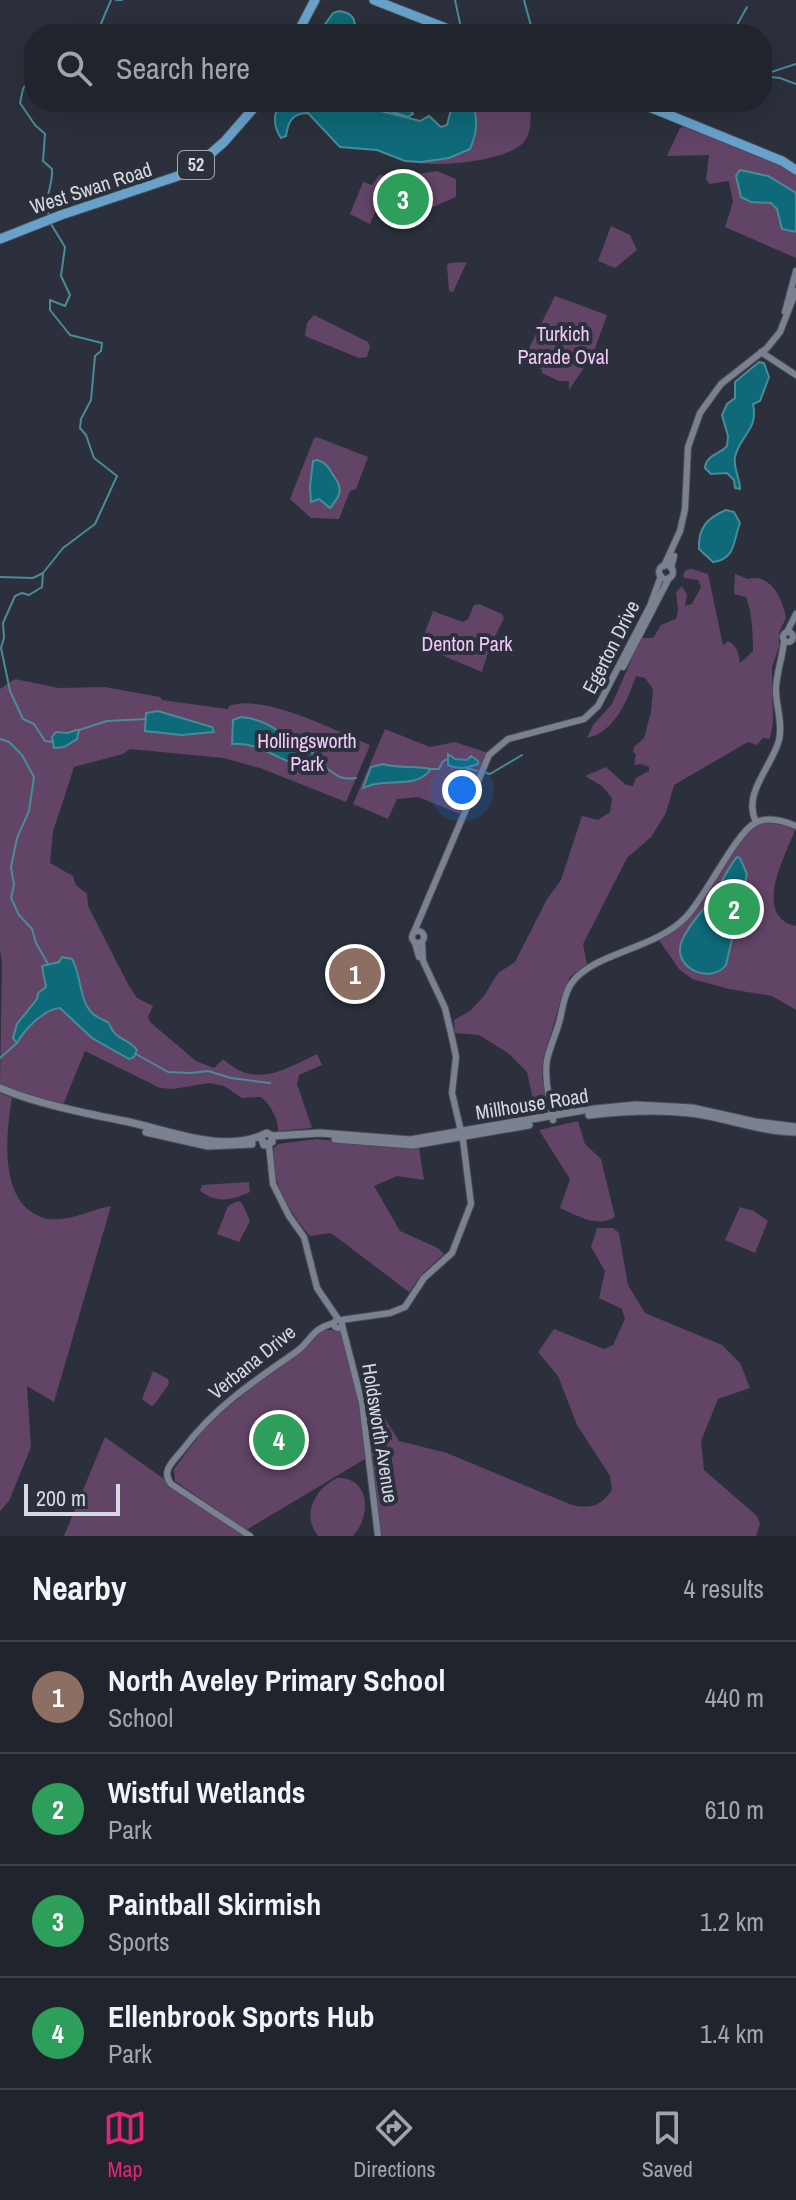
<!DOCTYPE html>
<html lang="en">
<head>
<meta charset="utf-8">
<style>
  :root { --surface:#20242d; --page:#2d3039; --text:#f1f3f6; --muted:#a2a4aa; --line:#3d4149; --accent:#db2777 }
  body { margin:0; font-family:"Archivo Narrow",sans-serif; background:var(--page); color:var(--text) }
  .scale { position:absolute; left:24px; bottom:20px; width:96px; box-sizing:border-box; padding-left:8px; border:4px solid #d5d9e1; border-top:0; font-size:22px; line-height:28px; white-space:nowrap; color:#d5d9e1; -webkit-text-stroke:6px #2b303c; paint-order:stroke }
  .you { position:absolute; left:462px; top:790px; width:28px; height:28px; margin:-20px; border:6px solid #fff; border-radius:50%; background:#1a73e8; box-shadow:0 0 0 12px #1a73e833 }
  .badge { display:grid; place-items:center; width:52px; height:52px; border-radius:50%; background:var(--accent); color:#fff; font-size:26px; font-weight:700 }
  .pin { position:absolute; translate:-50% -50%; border:4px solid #fff; box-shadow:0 2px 8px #0006 }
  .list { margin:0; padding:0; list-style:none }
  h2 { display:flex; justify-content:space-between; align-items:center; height:104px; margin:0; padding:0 32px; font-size:34px }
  h2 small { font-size:26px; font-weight:400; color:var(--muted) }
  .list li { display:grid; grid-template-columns:52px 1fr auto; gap:24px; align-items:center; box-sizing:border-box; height:112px; padding:0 32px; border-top:2px solid var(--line) }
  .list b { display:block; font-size:30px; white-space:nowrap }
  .list p { margin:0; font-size:26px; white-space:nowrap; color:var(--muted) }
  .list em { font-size:26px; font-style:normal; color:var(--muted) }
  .icon { flex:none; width:44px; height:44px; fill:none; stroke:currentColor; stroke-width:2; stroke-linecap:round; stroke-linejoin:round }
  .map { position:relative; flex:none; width:796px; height:1536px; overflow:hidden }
  .search { position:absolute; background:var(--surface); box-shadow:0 8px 32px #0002; left:24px; right:24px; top:24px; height:88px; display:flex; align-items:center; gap:20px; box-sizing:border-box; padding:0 28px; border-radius:32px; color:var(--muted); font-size:30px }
  .sheet { height:552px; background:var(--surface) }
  nav { display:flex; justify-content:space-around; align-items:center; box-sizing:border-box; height:112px; border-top:2px solid var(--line); background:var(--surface); font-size:22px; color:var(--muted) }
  nav a { display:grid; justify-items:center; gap:4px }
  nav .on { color:var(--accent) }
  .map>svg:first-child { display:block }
  .green { fill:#614466; fill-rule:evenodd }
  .water { fill:#0e6978; stroke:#4a8b98; stroke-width:2 }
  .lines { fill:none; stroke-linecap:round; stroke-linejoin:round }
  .stream { stroke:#4a8b98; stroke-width:2 }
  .tertiary-casing { stroke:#4a4e58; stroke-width:8 }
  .secondary-casing { stroke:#4a4e58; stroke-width:9 }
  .primary-casing { stroke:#4a4e58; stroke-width:11 }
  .tertiary { stroke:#7b8190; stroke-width:6 }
  .secondary { stroke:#7b8190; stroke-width:7 }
  .primary { stroke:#68a2cb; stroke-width:9 }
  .labels { text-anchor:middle; stroke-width:8; stroke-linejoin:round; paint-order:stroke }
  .shield { fill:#2b303c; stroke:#a2a6b0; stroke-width:2 }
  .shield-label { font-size:18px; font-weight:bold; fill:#d5d9e1 }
  .street-label { font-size:20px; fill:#d5d9e1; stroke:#2b303c }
  .park-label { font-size:20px; fill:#f2c8f8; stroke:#2b303c }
</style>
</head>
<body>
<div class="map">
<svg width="796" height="1536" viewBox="0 0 796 1536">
  <rect width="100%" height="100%" fill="#2b303c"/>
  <g class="green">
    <path d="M471,102h12l5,6 7,2 7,-8h20l8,4c1,13 2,27 -7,37 -20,20 -92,25 -118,18l37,-1 33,-24 1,-21z"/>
    <path d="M688,125l89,38 19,12v83l-71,-31 8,-25 -4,-21 -20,3 -3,-5 3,-24 -42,1 13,-28z"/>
    <path d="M437,171l19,8v18l-37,16 -43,-3 -6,14 -20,-10 13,-32 9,3 7,-10 20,2z"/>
    <path d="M611,226l19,9 7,15 -22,18 -17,-7z"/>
    <path d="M467,262l-14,30 -4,-1 -2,-25 2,-3z"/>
    <path d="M555,296l52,19 -14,39 -24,36v-9h-10l-17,-8v-3l-17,-14z"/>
    <path d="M314,315l54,27 2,5 -3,10 -8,1 -54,-22 2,-13z"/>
    <path d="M317,437l51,20 -12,32 -6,2 -11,28 -28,-1 -21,-19 24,-61z"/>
    <path d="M692,569l16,5 15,71 5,-4c10,5 10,12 12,22l13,-12c0,-15 -1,-40 -7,-54l-12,-3 1,-20 13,5c23,-6 35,20 38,39l-7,15v14l-7,20 1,56 -3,16 -7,-1 -6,7 -9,-3 -74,43 -8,28 -15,24 -24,21 -44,86 4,20 -17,13 -9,21 -18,65 -1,15 6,29 -4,5 -8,1 -9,-41 -19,-19 -29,-18 -24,-2 -1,-13 16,-9 14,-15 14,-23 17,-11 32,-63 14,-19 21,-64 16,4 12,-8 2,-14 -10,-12 -17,-10 21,-9 20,18 7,1 3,-8 13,-7v-4l-8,-3 -7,1 2,-11 -3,-2 1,-5 10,-9 7,-26 2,-23 -8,-11 -9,-2c-9,25 -21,56 -49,62l6,-13 19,-21 29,-66h12l8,-13 15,-6 2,-8 -2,-19 6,-6 5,9 -2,11 7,-2 9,-17 -3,-7 -14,-2 -1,-3 3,-5z"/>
    <path d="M479,604l23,10 2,4 -15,31 -7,23 -62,-26 13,-35 30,11 5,-3 6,-14z"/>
    <path d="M15,679l44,9 46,-1 55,10 2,3 66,9 1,-3c35,-13 107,25 141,39l-24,57 -86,-34 -37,-10 -93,-9 -7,5 -49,13 -21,65 -3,31 23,13 3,9 11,9 1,12 41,80 8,12 16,8 -5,11 2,5 46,39 18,7 9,-9c33,30 60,11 94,-5l5,11 -23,10 -2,9 15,44 -34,3c1,-11 -8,-27 -17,-34l-19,1 -18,-12 -15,-3 -36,6 -13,-1 -75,-37 -22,54 -63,-20 2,-122 -2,-14v-260zM52,962l25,6 2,16 12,28 18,11 3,9 11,10 6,17 -37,-21 -32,-30c-12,1 -36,20 -41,31l-6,-1 4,-14 20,-25 1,-6 8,-6z"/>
    <path d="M385,729l45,18 25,-5 33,11 -28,61 -42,-17 -21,2 -9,20 -35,-15z"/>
    <path d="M770,819l26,9c-10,26 -45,88 0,98v84l-24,-14 -43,-7 -37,-10 -13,-10 -21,-30 28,-21 58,-86z"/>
    <path d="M0,1093l12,5c-6,35 -12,95 21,115 6,3 11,6 17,6 21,2 40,-9 61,-13l-57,196 -27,-16 4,61 -22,54 -9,10z"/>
    <path d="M578,1121l7,23 16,15 14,58c-18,11 -37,-1 -55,-9l10,-29 -31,-49z"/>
    <path d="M316,1139l103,9 5,32 -27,-4 -23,10 26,45 38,17 6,6 -21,19 -14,19 -78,-59 -21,3c-21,-25 -40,-54 -36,-88l4,-4z"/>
    <path d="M249,1182l1,10c-20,9 -33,11 -50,-1l2,-6z"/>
    <path d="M238,1201l4,2 8,18 -11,21 -22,-8 11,-28z"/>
    <path d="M740,1207l14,4 14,10 -13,32 -30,-13z"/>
    <path d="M597,1228h16l6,5 9,52 17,28 77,32 18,18 10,25 -32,11 -17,42 3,29 53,46 3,8 -4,12h-375l-8,-60 -6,-70 13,-1 7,17 12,19 48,12 125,52c19,4 29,1 40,-15l-2,-14 -33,-51 -19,-49 -20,-24 16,-23 50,20 9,-4 12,-26 -3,-10 -23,-11 6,-27 -14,-24z"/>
    <path d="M320,1330h17l4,3 19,63 5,63 -119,71 -71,-49 -1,-12 33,-44z"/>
    <path d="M153,1371l15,8 1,5 -15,21 -3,1 -9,-7z"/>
    <path d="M105,1437l139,99h-180z"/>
    <path d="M337,1478c34,-1 34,39 16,58h-35c-17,-22 -3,-47 19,-58z"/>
  </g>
  <g class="water">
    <path d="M339,11c15,2 17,9 16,23h-37l15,-21z"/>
    <path d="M283,102h62l75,19 9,-5 12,11 6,-2 6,-23h18c8,15 6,31 -1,47l-21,9 -28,4 -16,-1 -28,-11 -37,-3 -32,-34c-16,0 -20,9 -22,23l-5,2c-8,-12 -9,-26 2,-36z"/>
    <path d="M361,102h32l17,7 3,5 -5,3z"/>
    <path d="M740,170l28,6 28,17v39l-14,-3 -5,-20 -6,-6 -20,-1 -10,-5 -5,-21z"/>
    <path d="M759,362l5,1 5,14 -9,24 -7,3c6,26 -14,32 -18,53 -2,11 5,21 5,32l-5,-1 -1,-8 -7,-7 -16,1 -6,-6c1,-13 14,-13 22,-22l1,-10 -6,-21 5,-11 8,-6v-16z"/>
    <path d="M317,460c11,3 11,8 18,18 9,12 4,19 -5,30l-11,-9 -8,3 -1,-15 3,-26z"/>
    <path d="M726,510l8,2 6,11c-7,18 -4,36 -27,39l-14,-13c-1,-21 8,-31 27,-39z"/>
    <path d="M158,711l54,16 2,5 -32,3 -37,-4 1,-18z"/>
    <path d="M241,717c14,1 26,6 37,14 15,-2 17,10 26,20l12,3 5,10c-36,9 -52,-23 -89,-20l1,-24z"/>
    <path d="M76,730h3l-2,9 -13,8 -10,1 -2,-11 4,-5 12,1z"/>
    <path d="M448,754l7,5 12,1 4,-4 7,5v3c-12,4 -19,6 -30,1z"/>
    <path d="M383,764c17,5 32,1 48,5 -12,18 -38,11 -55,15 -5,0 -9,3 -13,4l8,-21z"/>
    <path d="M737,857l3,1 7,16 -21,91c-16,20 -53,3 -45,-22 6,-16 19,-29 29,-42 10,-14 16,-31 27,-44z"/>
    <path d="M62,957l10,2c9,15 7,40 20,54 4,4 12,7 17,10 7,19 18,14 28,27l-3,7 -5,2 -37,-21 -32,-30c-16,1 -36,22 -43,35l-4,-5 4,-14 20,-25 1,-6 8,-6 -4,-21 17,-4z"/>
  </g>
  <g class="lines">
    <g class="stream">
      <path d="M116,0h6"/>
      <path d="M455,0l6,28"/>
      <path d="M524,0l7,26 14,8"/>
      <path d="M70,34l10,-4 7,4"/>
      <path d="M104,34v-7l-4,-1 11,-26"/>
      <path d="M732,34l15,-27"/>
      <path d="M34,71l-11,18 -3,14 15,22 10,9 -2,27 9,8c1,20 -9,27 -3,48"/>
      <path d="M762,75l34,-11"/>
      <path d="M763,76l17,2 16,6"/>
      <path d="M43,573l-1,14 -13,8 -7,-2 -7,3 -12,27 1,15 -3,10 9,43 13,28 11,5 11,17 8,1"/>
      <path d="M0,577l33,1 10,-5 20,-25 32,-24 22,-48 -23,-18 -8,-23 -6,-7 1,-9 10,-19 4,-44 6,-5 1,-8 -32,-8 -20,-25v-10l15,6 5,-11 -9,-19 4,-29 -14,-23"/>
      <path d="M79,730l28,-9 39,-2"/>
      <path d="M0,739l9,3 13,13 12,22 -5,34 -12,27 -6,29 3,18 -3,13 8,17 13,14 4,14 12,21"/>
      <path d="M321,764c13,9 18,17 35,14"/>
      <path d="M466,768l24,6 32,-19"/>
      <path d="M431,769h8l4,-8 5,-2"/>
      <path d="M136,1054l32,18 23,1 17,-2 23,7 39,5"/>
      <path d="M0,1058l17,-15"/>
    </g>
    <g class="tertiary-casing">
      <g id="tertiary">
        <path d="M785,312l11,-41"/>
        <path d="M761,352l35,23"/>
        <circle cx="666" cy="572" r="7"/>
        <path d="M664,566l16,-35 5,-22 3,-62 12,-34 21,-29 46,-36 13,-16 16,-41"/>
        <path d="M671,568l3,-12"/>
        <circle cx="788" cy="637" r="5"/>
        <path d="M787,632l9,-18"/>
        <path d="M623,667l46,-89"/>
        <path d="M756,822c-14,-29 16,-55 23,-82 4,-17 -3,-33 -3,-50 0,-17 7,-33 8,-50"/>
        <circle cx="418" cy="937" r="6"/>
        <path d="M414,932l75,-177 19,-16 76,-20 14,-13 52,-100 11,-30"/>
        <path d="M415,943l4,14"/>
        <path d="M553,1120c-3,-19 -9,-41 -6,-60 3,-14 10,-28 13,-41 3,-12 4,-25 11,-35 22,-32 84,-34 115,-67 21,-22 49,-83 69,-94 12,-7 29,-2 41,3"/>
        <path d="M269,1145l4,39 16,32 15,21 13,51 21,31"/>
        <circle cx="338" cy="1324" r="4"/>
        <path d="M341,1320l49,-7 15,-6 19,-29 28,-25 19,-49 -8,-64 -11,-47 4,-36 -3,-15 -8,-34 -22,-47 -1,-19"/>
        <path d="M342,1325l20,78 16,133"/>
        <path d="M250,1536l-79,-52c-11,-14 4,-24 13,-36 31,-41 70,-67 112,-96 17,-12 13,-22 38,-29"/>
      </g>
    </g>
    <g class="secondary-casing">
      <g id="secondary">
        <path d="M0,1088c38,16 84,25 124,33 46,9 99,34 143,12l5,3v6l-8,3 -3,-8"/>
        <path d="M589,1115c33,-4 67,-6 101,-2 36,4 70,19 106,19"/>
        <path d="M146,1132l62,14 44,-2"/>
        <path d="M272,1136l48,-3 90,7 174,-30 52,-5 56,3 63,14 41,5"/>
        <path d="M335,1139l78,6 116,-20"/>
      </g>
    </g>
    <g class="primary-casing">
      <g id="primary">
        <path d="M374,0l87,34"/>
        <path d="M297,34l18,-34"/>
        <path d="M637,102l145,59 14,9"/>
        <path d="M0,239l61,-24 117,-39 23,-14 23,-20 35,-40"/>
      </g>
    </g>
    <use href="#tertiary" class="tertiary"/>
    <use href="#secondary" class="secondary"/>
    <use href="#primary" class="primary"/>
  </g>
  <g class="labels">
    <rect class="shield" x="178" y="151" width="36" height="28" rx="6"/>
    <g class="shield-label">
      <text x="196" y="171">52</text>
    </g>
    <g class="street-label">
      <text transform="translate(91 188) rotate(-18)" y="7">West Swan Road</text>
      <text transform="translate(611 647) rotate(-63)" y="7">Egerton Drive</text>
      <text transform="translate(532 1104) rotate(-9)" y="7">Millhouse Road</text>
      <text transform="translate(252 1362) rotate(-39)" y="7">Verbana Drive</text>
      <text transform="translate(380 1433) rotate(81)" y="7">Holdsworth Avenue</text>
    </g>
    <g class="park-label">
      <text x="563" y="341">Turkich<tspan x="563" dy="23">Parade Oval</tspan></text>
      <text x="467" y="651">Denton Park</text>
      <text x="307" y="748">Hollingsworth<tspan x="307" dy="23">Park</tspan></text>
    </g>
  </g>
</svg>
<div class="scale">200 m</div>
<div class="you"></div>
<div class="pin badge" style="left:355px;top:974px;background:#8d6e63">1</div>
<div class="pin badge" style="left:734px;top:909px;background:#2e9e5b">2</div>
<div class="pin badge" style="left:403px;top:199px;background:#2e9e5b">3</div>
<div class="pin badge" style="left:279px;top:1440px;background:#2e9e5b">4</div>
<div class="search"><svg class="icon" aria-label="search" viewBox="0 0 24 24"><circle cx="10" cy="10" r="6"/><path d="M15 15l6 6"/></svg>Search here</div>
</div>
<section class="sheet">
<h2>Nearby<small>4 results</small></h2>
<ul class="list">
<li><span class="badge" style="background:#8d6e63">1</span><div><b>North Aveley Primary School</b><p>School</p></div><em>440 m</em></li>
<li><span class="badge" style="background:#2e9e5b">2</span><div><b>Wistful Wetlands</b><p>Park</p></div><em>610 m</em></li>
<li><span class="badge" style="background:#2e9e5b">3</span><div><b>Paintball Skirmish</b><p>Sports</p></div><em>1.2 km</em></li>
<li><span class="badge" style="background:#2e9e5b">4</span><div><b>Ellenbrook Sports Hub</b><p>Park</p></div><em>1.4 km</em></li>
</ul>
</section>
<nav>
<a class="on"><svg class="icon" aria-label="map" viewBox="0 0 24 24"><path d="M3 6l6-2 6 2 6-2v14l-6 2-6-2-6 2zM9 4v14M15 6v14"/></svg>Map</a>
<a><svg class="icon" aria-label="directions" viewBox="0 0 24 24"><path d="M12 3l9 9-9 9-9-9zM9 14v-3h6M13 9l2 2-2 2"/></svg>Directions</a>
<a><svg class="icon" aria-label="saved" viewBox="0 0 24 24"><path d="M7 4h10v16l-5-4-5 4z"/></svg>Saved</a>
</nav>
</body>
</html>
